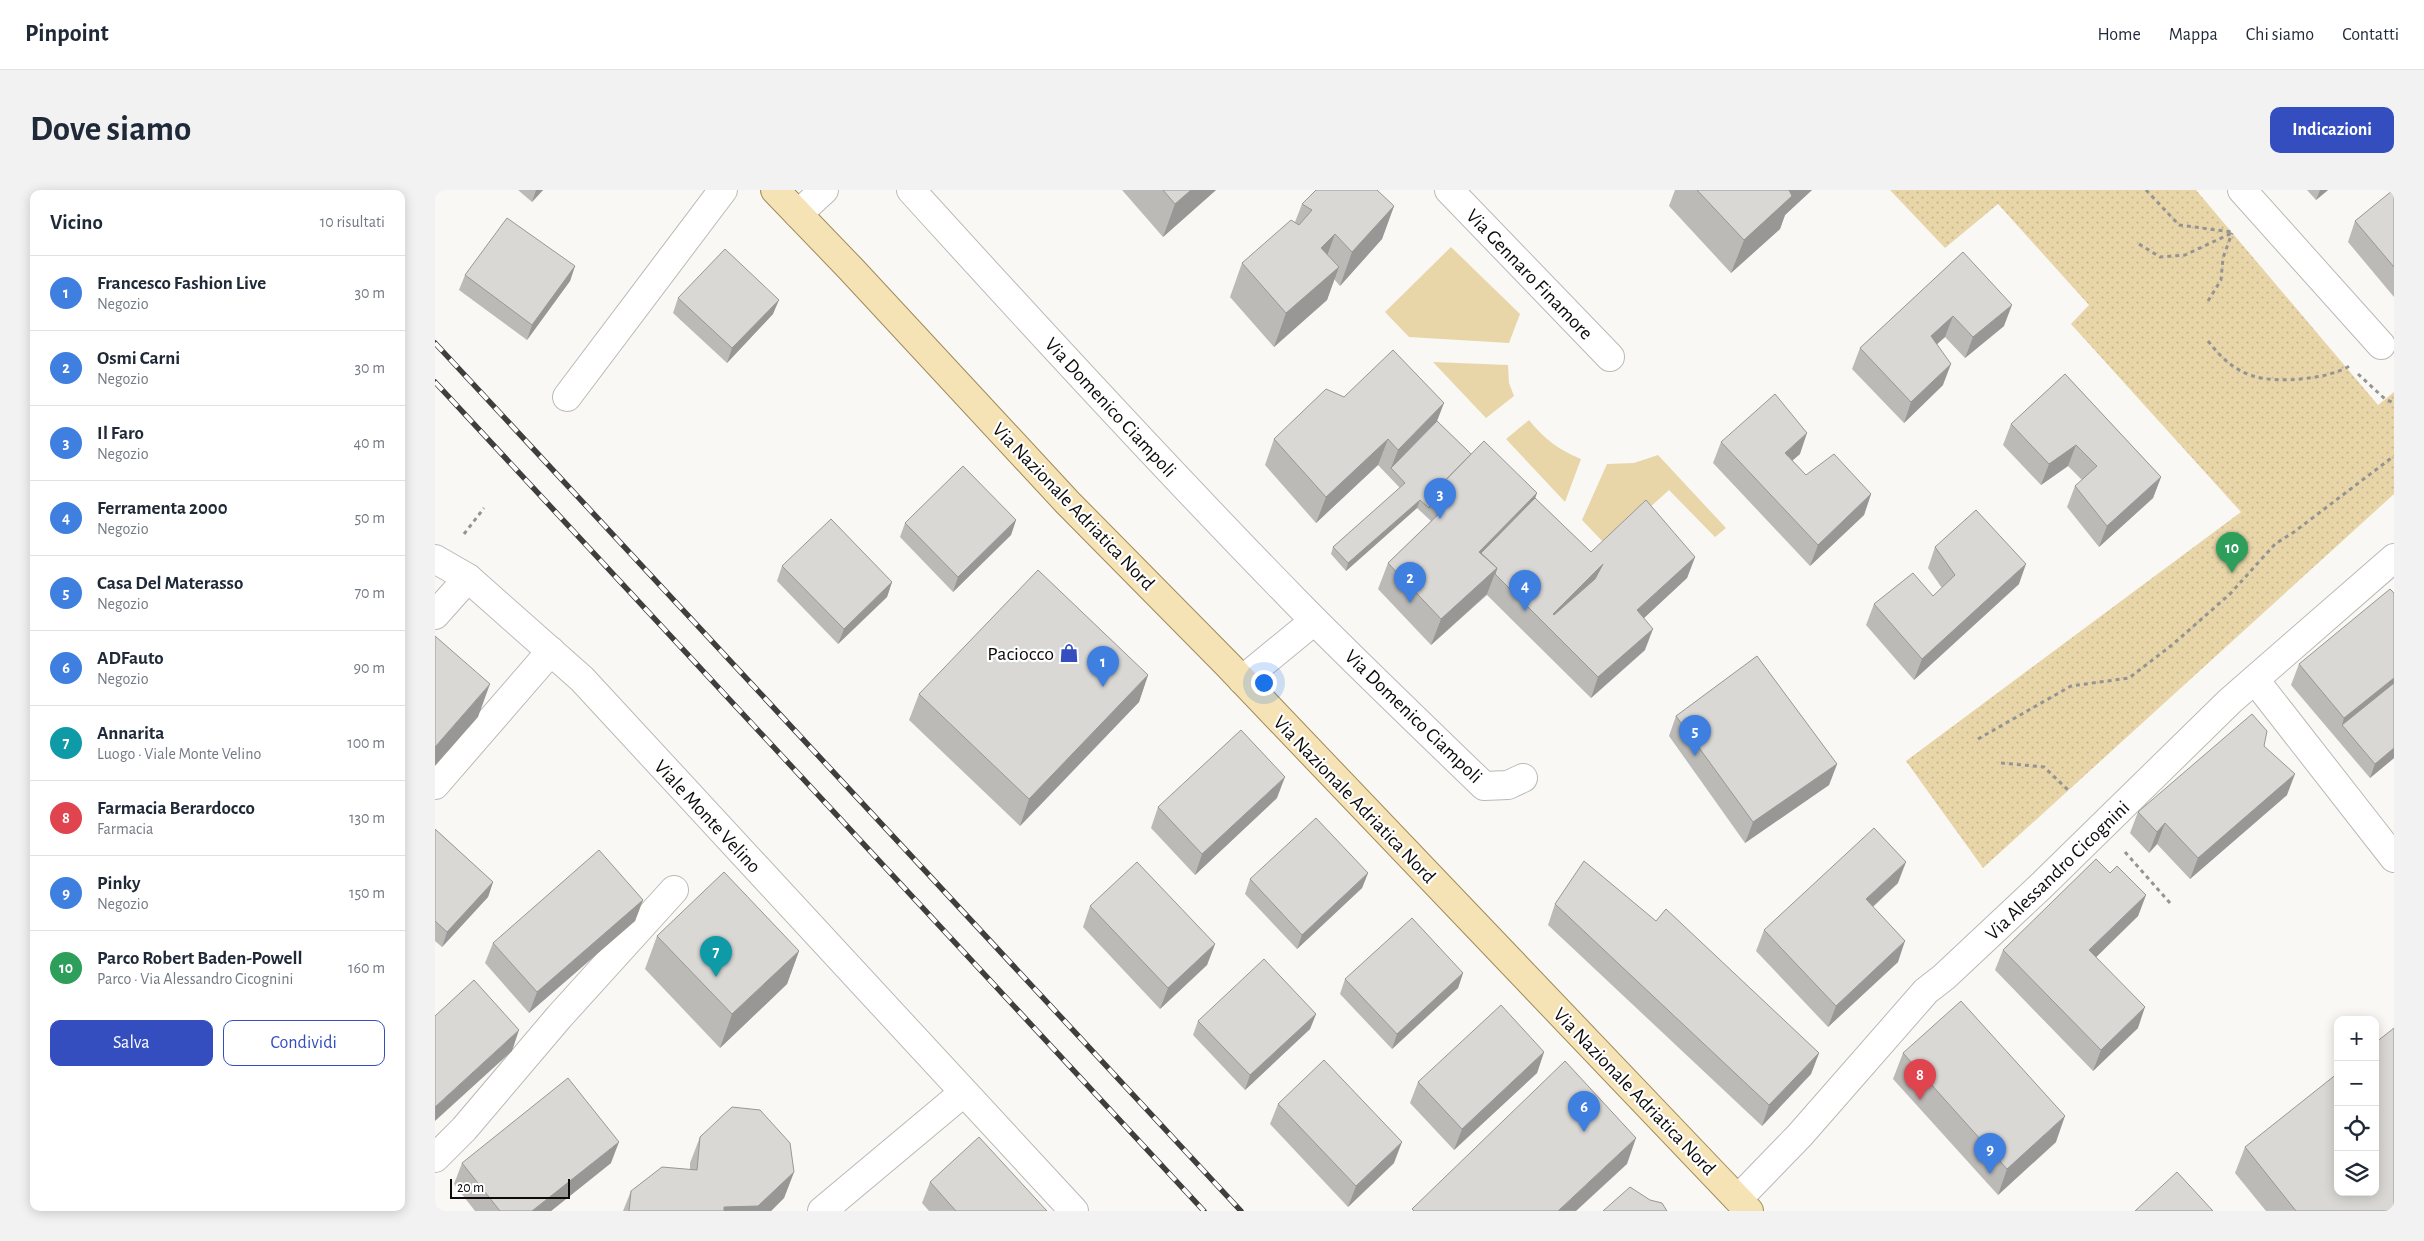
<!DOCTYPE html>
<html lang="it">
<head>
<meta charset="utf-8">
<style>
  :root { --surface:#fff; --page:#f2f2f3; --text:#1f2937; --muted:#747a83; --line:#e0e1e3; --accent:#344dbf }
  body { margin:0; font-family:"Alegreya Sans",sans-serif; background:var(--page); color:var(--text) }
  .controls { position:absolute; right:15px; bottom:15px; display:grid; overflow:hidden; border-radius:10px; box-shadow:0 2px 12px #0003 }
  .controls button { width:45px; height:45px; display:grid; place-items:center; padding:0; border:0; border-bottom:1px solid var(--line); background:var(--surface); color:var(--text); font:25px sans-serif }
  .scale { position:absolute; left:15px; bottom:12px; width:120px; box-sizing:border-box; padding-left:5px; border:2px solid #0c0b0a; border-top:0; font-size:14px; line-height:18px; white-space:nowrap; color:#0c0b0a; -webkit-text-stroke:4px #fff; paint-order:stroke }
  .you { position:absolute; left:828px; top:492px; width:18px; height:18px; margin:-12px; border:4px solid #fff; border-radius:50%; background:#1a73e8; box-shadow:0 0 0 8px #1a73e833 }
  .badge { display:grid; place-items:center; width:32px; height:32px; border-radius:50%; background:var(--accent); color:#fff; font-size:16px; font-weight:700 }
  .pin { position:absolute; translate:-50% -41px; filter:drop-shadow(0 1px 2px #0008) }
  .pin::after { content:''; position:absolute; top:26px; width:18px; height:15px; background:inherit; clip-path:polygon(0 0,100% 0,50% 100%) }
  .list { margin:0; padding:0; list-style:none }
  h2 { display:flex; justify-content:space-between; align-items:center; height:65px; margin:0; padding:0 20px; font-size:21px }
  h2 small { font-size:16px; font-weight:400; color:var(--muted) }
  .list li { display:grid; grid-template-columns:32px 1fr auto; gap:15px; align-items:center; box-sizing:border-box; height:75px; padding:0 20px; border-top:1px solid var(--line) }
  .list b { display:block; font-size:19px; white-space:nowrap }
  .list p { margin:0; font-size:16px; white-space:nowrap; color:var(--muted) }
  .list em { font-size:16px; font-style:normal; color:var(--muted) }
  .actions { display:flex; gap:10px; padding:15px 20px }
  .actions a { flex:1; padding:11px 0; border:1px solid var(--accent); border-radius:10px; text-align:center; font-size:18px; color:var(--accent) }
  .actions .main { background:var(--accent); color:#fff }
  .icon { flex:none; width:28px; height:28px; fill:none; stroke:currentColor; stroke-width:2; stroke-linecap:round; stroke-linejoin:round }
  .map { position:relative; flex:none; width:1959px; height:1021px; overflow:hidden; border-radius:10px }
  header { display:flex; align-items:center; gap:30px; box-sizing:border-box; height:70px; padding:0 25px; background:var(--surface); border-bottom:1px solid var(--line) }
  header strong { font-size:24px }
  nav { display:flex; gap:28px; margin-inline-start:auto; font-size:18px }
  .intro { display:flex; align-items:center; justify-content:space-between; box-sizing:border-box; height:120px; padding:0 30px }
  h1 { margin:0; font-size:35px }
  .button { padding:12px 22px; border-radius:10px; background:var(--accent); color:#fff; font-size:18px; font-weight:700 }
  main { display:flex; gap:30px; padding:0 30px }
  aside { flex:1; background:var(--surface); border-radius:10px; box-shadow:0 2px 12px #0003 }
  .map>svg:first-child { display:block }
  .green { fill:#e8d6a9 }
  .park { fill:url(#park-dots) }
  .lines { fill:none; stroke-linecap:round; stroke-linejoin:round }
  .minor-casing { stroke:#bab9b6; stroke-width:30 }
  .major-casing { stroke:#9f8b59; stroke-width:30 }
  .path { stroke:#959492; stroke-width:3; stroke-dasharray:4 4; stroke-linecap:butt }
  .minor { stroke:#fff; stroke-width:28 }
  .major { stroke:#f5e3b5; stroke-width:28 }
  .rail-casing { stroke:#3f3e3d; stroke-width:5.5 }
  .rail { stroke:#fff; stroke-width:4; stroke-dasharray:11; stroke-linecap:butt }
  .wall { fill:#bbbab7 }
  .shaded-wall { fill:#989795 }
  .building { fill:#d9d8d5; stroke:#989795; fill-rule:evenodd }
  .labels { text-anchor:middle; stroke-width:4.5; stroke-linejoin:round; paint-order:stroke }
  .street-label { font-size:20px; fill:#0c0b0a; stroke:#fff }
  .poi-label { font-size:20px; fill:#0c0b0a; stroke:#fff; text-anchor:end }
</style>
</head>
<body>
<header>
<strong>Pinpoint</strong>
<nav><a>Home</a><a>Mappa</a><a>Chi siamo</a><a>Contatti</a></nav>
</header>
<div class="intro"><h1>Dove siamo</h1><a class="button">Indicazioni</a></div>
<main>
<aside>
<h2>Vicino<small>10 risultati</small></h2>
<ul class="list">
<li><span class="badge" style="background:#3f7fe0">1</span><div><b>Francesco Fashion Live</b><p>Negozio</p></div><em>30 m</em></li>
<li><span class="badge" style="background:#3f7fe0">2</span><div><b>Osmi Carni</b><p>Negozio</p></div><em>30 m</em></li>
<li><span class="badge" style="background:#3f7fe0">3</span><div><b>Il Faro</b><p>Negozio</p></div><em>40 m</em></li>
<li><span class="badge" style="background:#3f7fe0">4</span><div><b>Ferramenta 2000</b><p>Negozio</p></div><em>50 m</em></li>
<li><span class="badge" style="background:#3f7fe0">5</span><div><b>Casa Del Materasso</b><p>Negozio</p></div><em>70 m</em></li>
<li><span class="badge" style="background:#3f7fe0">6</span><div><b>ADFauto</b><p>Negozio</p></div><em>90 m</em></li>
<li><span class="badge" style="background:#0f9aa8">7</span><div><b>Annarita</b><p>Luogo · Viale Monte Velino</p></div><em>100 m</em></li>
<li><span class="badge" style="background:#e0444e">8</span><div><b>Farmacia Berardocco</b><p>Farmacia</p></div><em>130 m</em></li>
<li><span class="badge" style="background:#3f7fe0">9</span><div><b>Pinky</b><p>Negozio</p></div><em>150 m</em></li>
<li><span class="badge" style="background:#2e9e5b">10</span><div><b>Parco Robert Baden-Powell</b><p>Parco · Via Alessandro Cicognini</p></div><em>160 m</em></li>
</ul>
<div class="actions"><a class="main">Salva</a><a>Condividi</a></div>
</aside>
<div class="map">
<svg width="1959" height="1021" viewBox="0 0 1959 1021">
  <defs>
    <pattern id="park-dots" width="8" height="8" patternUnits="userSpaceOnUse" patternTransform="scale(1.25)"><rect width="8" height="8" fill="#e8d6a9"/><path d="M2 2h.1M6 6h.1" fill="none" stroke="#c6b690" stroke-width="1.8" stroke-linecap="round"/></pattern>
  </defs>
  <rect width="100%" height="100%" fill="#f9f8f5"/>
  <g class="green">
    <path d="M1016,57l69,67 -11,29 -100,-6 -24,-25z"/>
    <path d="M998,172l75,3 1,18 5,13 -28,22z"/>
    <path d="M1094,230c15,19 30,30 52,39l-16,43 -59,-63z"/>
    <path d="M1223,265l68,73 -11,9 -46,-47 -62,56 -25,-26 25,-56 27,-1z"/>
  </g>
  <path class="park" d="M1455,0h306l182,215 16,-13v102l-411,374 -77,-107 335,-249 -170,-188 18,-19 -91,-101 -53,44z"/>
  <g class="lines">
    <g class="minor-casing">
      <g id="minor">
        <path d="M476,0c127,140 254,278 386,413 61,62 124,122 187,183l24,-1 15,-7"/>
        <path d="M1014,0l161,167"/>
        <path d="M1807,0l139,155"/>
        <path d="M363,24l26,-24"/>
        <path d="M132,207l156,-207"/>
        <path d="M0,369l33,19 114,101 492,532"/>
        <path d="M0,425l33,-37"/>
        <path d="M807,490l72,-59"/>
        <path d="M1820,490l139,178"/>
        <path d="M0,595l116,-134"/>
        <path d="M0,968l29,-29 95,-112 115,-127"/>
        <path d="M1303,1009l62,-64 126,-144 18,-14 96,-90 190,-186 164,-143"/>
        <path d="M387,1021l141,-118"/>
      </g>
    </g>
    <g class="major-casing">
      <path id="major" d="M340,0l76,79 217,234 159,161 522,547"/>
    </g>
    <g class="path">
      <path d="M1711,0l33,35 53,7"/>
      <path d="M1704,54l21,13 25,-2 47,-22"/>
      <path d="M1773,111l13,-21 2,-22 9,-25"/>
      <path d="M1773,151c12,15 25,29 45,35 24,8 78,3 98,-11"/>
      <path d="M1923,184l27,25 9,4"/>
      <path d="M29,344l20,-26"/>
      <path d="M1543,549l93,-53 58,-8 43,-33 58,-51 45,-50 19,-12 100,-76"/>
      <path d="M1566,573l43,4 24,23"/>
      <path d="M1690,662l45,51"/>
    </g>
    <use href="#minor" class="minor"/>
    <use href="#major" class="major"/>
    <g class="rail-casing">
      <g id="rail">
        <path d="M0,153l806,868"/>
        <path d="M0,192l769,829"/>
      </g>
    </g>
    <use href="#rail" class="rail"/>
  </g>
  <g class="wall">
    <path d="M83,0h25l-11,12z"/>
    <path d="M687,0h94l-53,47z"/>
    <path d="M1240,0h137l-27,25 -5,14 -49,44 -62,-67z"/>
    <path d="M1872,0h21l-12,10z"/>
    <path d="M1959,0v107l-46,-55 7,-21z"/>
    <path d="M867,14l92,2 -12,33 -42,47 -6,-7 -7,21 -53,47 -44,-50 12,-34 53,-41z"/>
    <path d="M1528,62l41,74 -39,32 -20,-21 -8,7 6,41 -39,38 -52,-54 8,-21z"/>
    <path d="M140,76l-5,15 -43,59 -68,-50 6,-15z"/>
    <path d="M243,108l95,16 -46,49 -54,-50z"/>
    <path d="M1630,184l96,103 -8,21 -54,49 -32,-40 8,-21 7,-6 -14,-14 -27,19 -38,-40 8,-21z"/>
    <path d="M909,207l93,24 34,33 64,44 56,54 104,5 -8,21 -43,40 1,32 -54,48 -104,-103 -56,50 -53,-56 10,-26 43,-42 -14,-13 -71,63 -15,-17 2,-7 67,-59 -22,-23 -62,58 -51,-58 9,-26z"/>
    <path d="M1286,252l79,12 -8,6 14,15 65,19 -7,21 -54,51 -97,-103z"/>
    <path d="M581,330l-5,15 -58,57 -53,-55 5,-14z"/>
    <path d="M1500,357l84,37 -105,96 -48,-55 8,-21 59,-8 9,-8 -14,-20z"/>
    <path d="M347,376l110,16 -5,15 -49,47 -61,-63z"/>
    <path d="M1959,403v165l-24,20 -79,-93 8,-21z"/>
    <path d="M713,485l-9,27 -119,124 -111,-106 10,-26z"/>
    <path d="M1241,526l161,48 -8,21 -84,58 -76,-107z"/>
    <path d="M1829,556l23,49 -97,84 -33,-35 -8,9 -19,-20 8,-21z"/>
    <path d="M842,608l-82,77 -44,-47 7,-21z"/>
    <path d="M0,639l58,53 -5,15 -46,50 -7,-6z"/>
    <path d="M933,683l-6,15 -65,61 -52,-55 5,-15z"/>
    <path d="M1675,683l36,22 -8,21 -42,41 42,71 -45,43 -98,-101 8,-20z"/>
    <path d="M1463,693l-25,24 25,55 -70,65 -72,-76 8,-21z"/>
    <path d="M208,710l-8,21 -106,92 -44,-50 8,-20z"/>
    <path d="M1120,714l264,149 -8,21 -49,52 -214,-201z"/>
    <path d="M655,716l125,38 -8,21 -47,44 -77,-82z"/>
    <path d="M222,746l142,15 -12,33 -67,64 -75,-79z"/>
    <path d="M1028,783l-5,15 -66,61 -52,-55 5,-15z"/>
    <path d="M881,824l-6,15 -65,61 -52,-55 5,-14z"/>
    <path d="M1109,862l-7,21 -83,77 -44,-47 8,-21z"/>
    <path d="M1468,863l153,89 -58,53 -105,-116z"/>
    <path d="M843,914l116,59 -46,44 -78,-83z"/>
    <path d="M265,947l94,35 -10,26 -13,13h-148l8,-20 59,-21v-7z"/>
    <path d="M1810,957l149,64h-128l-31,-38z"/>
    <path d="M27,973h149l-60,48h-76l-21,-27z"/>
    <path d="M495,992l117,29h-118l-7,-8z"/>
  </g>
  <g class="shaded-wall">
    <path d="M101,0h7l-11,12z"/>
    <path d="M756,0h25l-53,47 12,-33z"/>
    <path d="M1353,0h24l-27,25 -5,14 -49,44 13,-33z"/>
    <path d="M1885,0h8l-12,10z"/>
    <path d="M959,16l-12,33 -42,47 12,-34z"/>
    <path d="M900,44l-12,33 -2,-19z"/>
    <path d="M140,76l-5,15 -43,59 5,-15z"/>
    <path d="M904,77l-12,33 -53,47 12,-34z"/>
    <path d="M344,110l-6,14 -46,49 5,-15z"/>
    <path d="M1577,115l-8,21 -39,32 8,-21z"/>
    <path d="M1518,126l-8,21 -22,20 8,-21z"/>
    <path d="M1516,174l-8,21 -39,38 7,-21z"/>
    <path d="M1009,213l-10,26 -43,39 7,-18z"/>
    <path d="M1372,243l-7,21 -23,20 8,-21z"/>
    <path d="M953,249l-10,26 -62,58 10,-26z"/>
    <path d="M1641,255l-8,21 -27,19 8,-21z"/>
    <path d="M1726,287l-8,21 -54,49 8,-21z"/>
    <path d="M1102,303l-9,26 -44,44 -5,-11z"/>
    <path d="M1436,304l-7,21 -54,51 8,-21z"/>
    <path d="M985,310l-3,8 -71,63 2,-8z"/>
    <path d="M581,330l-5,15 -58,57 5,-15z"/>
    <path d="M1260,367l-8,21 -57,53 7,-21z"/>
    <path d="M1168,374l-8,21 -44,45 2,-16z"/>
    <path d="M1591,374l-7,20 -105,96 8,-21z"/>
    <path d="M1062,378l-10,26 -56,51 10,-26z"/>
    <path d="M457,392l-5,15 -49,47 6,-15z"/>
    <path d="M1218,439l-8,21 -54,48 7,-21z"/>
    <path d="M713,485l-9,27 -119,124 9,-27z"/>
    <path d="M1959,488v15l-52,32 2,-7z"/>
    <path d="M55,494l-12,33 -43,49v-19z"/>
    <path d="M1959,558v10l-24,20 5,-14z"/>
    <path d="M1402,574l-8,21 -84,58 8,-21z"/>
    <path d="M1860,584l-8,21 -97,84 8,-21z"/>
    <path d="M850,587l-8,21 -82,77 7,-21z"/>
    <path d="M1730,633l-8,21 -8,9 8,-21z"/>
    <path d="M1471,672l-8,21 -40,37 8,-21z"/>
    <path d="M933,683l-6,15 -65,61 5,-14z"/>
    <path d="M58,692l-5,15 -46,50 5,-15z"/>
    <path d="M1711,705l-8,21 -56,55 7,-21z"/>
    <path d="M208,710l-8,21 -106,92 8,-21z"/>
    <path d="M1470,751l-7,21 -70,65 8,-21z"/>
    <path d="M780,754l-8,21 -47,44 8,-21z"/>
    <path d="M364,761l-12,33 -67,64 12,-34z"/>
    <path d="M1028,783l-5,15 -66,61 5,-15z"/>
    <path d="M1710,817l-7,21 -45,43 8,-21z"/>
    <path d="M881,824l-6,15 -65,61 5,-15z"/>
    <path d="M84,840l-7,21 -77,70v-14z"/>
    <path d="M1109,862l-7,21 -83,77 8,-21z"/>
    <path d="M1384,863l-8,21 -49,52 7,-21z"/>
    <path d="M1630,926l-9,26 -58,53 9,-26z"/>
    <path d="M1201,948l-9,26 -51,47h-18z"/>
    <path d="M184,952l-8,21 -60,48h-19z"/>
    <path d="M967,952l-8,21 -46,44 8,-21z"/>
    <path d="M359,982l-10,26 -13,13h-48l1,-4z"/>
  </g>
  <g class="building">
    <path d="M728,0h28l-16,14z"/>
    <path d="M881,0h61l17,16 -42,46 -17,-18 -14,14 18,19 -53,46 -44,-50 49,-43 8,5 13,-15 -10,-6z"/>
    <path d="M1262,0h92l3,6 -48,44z"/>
    <path d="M1958,0h1v77l-39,-46z"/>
    <path d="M72,28l68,48 -43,59 -67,-50z"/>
    <path d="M290,59l54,51 -47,48 -54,-50z"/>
    <path d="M1528,62l49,53 -39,32 -20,-21 -22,20 20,28 -40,38 -51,-54z"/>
    <path d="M958,160l51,53 -46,47 -10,-11 -62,58 -52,-58 52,-50 18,8z"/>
    <path d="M1630,184l96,103 -54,49 -32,-40 22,-20 -21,-21 -27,19 -38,-40z"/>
    <path d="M1340,204l32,39 -22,20 21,22 28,-21 37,40 -53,51 -97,-103z"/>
    <path d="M1002,231l34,33 -35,36 -7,18 -9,-8 -72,63 -15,-16 72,-64 -14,-15z"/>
    <path d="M1049,251l53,52 -58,59 18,16 -56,51 -53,-56 61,-59 -13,-14z"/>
    <path d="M528,276l53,54 -58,57 -53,-54z"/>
    <path d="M1100,308l56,54 55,-52 49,57 -58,53 16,19 -55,48 -103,-103 2,-6 -16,-15zM1168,374l-8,15 -41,36 -1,-1z"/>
    <path d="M1541,320l50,54 -104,95 -48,-55 39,-31 20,23 22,-21 -20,-28z"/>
    <path d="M396,329l61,63 -48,47 -62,-63z"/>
    <path d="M603,380l110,105 -119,124 -110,-105z"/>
    <path d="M1955,399l4,4v85l-50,40 -45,-54z"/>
    <path d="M0,446l55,48 -55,63z"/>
    <path d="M1322,466l80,108 -84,58 -77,-106z"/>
    <path d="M1959,493v65l-19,16 -33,-39z"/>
    <path d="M1817,524l15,17 -3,15 31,28 -97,84 -33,-35 -8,9 -19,-20z"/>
    <path d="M806,540l44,47 -83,77 -44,-47z"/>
    <path d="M881,628l52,55 -66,62 -52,-56z"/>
    <path d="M1439,638l32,34 -40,37 39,42 -69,65 -72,-76z"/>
    <path d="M0,639l58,53 -46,50 -12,-11z"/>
    <path d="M164,660l44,50 -106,92 -44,-49z"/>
    <path d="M1661,669l14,14 7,-7 29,29 -57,55 56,57 -44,43 -98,-100z"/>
    <path d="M1149,671l72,60 10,-12 153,144 -50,52 -214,-201z"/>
    <path d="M702,672l78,82 -47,44 -78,-82z"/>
    <path d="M289,682l75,79 -67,63 -75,-78z"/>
    <path d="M977,728l51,55 -66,61 -52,-55z"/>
    <path d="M829,769l52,55 -66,61 -52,-54z"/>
    <path d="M39,790l45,50 -84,77v-91z"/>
    <path d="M1526,811l104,115 -58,53 -104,-116z"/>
    <path d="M1066,815l43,47 -82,77 -44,-47z"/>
    <path d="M1959,838v183h-98l-51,-64 93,-74v119h37v-149z"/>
    <path d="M889,870l78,82 -46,44 -78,-82z"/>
    <path d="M1130,871l71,77 -78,73h-144l-2,-2z"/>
    <path d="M133,888l51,64 -87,69h-32l-38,-48z"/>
    <path d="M297,917l28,3 30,33 4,29 -36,34 -34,1v4h-95l2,-20 31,-24 35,3 3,-33z"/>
    <path d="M544,947l68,74h-91l-26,-29z"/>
    <path d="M1742,982l36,39h-78z"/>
    <path d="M1195,997l20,13 12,3 5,8h-64z"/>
  </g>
  <defs>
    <g id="shop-bare" transform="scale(1.5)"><path d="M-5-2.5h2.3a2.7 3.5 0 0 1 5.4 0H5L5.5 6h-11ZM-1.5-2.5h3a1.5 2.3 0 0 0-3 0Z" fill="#344dbf" stroke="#fff" stroke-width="2.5" paint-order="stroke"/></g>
  </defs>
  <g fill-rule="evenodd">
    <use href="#shop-bare" x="634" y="463"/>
  </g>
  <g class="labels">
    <g class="street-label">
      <text transform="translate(1095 84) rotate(46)" y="7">Via Gennaro Finamore</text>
      <text transform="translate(676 217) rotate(47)" y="7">Via Domenico Ciampoli</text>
      <text transform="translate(639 316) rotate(46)" y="7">Via Nazionale Adriatica Nord</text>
      <text transform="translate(979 526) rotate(44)" y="7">Via Domenico Ciampoli</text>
      <text transform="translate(920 609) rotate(46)" y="7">Via Nazionale Adriatica Nord</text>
      <text transform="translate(273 626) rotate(47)" y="7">Viale Monte Velino</text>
      <text transform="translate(1622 680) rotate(-44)" y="7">Via Alessandro Cicognini</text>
      <text transform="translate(1200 901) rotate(46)" y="7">Via Nazionale Adriatica Nord</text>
    </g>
    <g class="poi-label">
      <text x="619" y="470">Paciocco</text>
    </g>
  </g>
</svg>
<div class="controls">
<button>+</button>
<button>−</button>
<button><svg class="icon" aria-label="locate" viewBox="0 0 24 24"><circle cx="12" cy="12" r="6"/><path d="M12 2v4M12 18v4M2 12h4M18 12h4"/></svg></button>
<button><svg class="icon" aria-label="layers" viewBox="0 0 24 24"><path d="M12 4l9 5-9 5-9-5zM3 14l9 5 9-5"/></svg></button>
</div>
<div class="scale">20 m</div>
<div class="you"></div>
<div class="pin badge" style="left:668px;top:497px;background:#3f7fe0">1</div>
<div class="pin badge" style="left:975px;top:413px;background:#3f7fe0">2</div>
<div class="pin badge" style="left:1005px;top:329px;background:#3f7fe0">3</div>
<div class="pin badge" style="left:1090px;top:421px;background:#3f7fe0">4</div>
<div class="pin badge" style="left:1260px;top:566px;background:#3f7fe0">5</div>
<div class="pin badge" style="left:1149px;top:942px;background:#3f7fe0">6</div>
<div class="pin badge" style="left:281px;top:787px;background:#0f9aa8">7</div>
<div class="pin badge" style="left:1485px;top:910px;background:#e0444e">8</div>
<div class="pin badge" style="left:1555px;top:984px;background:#3f7fe0">9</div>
<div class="pin badge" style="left:1797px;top:383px;background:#2e9e5b">10</div>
</div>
</main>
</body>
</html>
